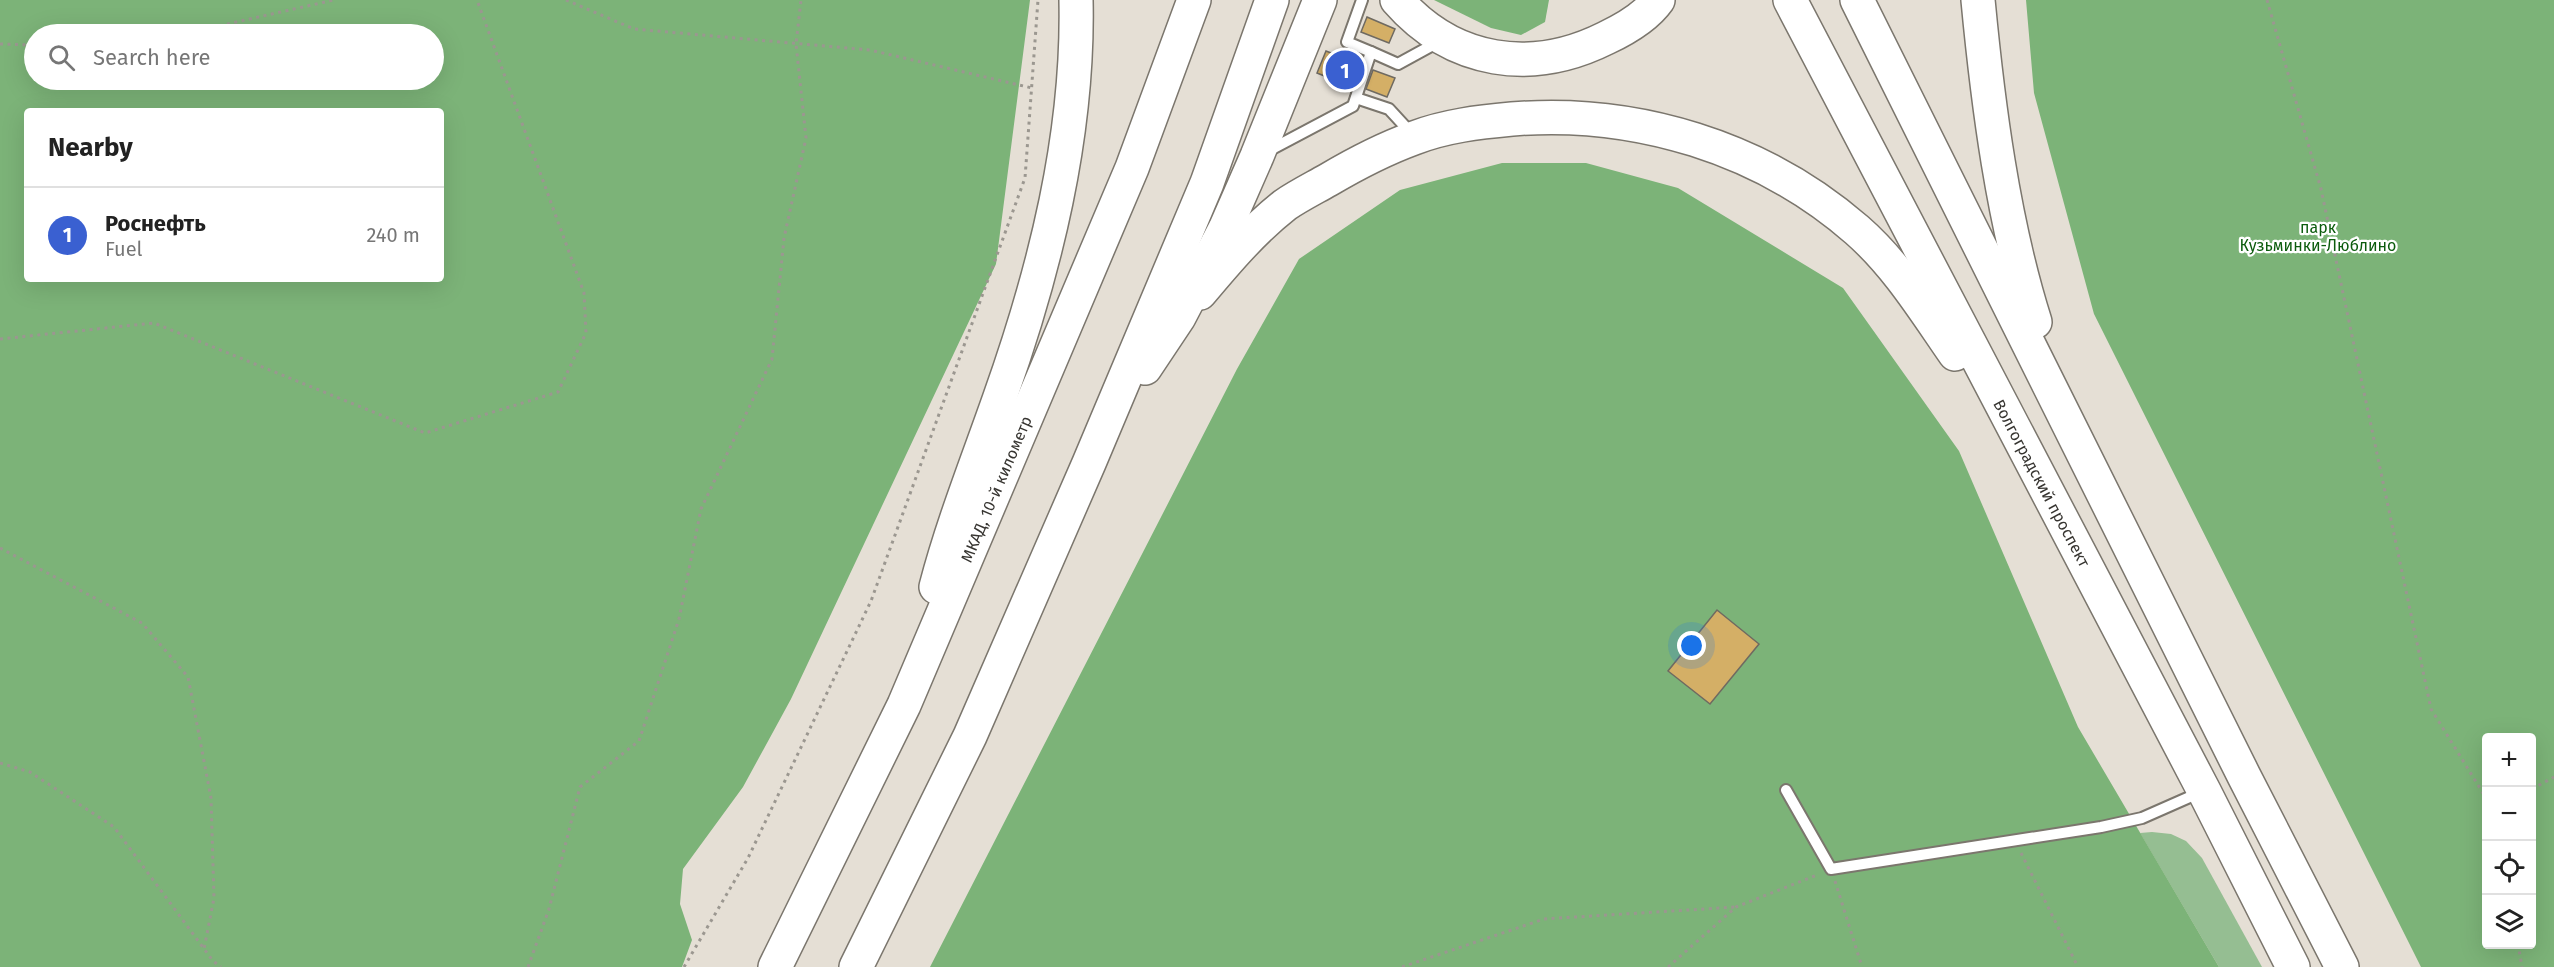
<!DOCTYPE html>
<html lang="en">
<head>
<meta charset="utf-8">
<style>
  :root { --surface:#fff; --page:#f2f2f2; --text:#222; --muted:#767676; --line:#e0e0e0; --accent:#3a60d1 }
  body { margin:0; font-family:"Fira Sans",sans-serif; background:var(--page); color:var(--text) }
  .controls { position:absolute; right:18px; bottom:18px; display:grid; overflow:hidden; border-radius:6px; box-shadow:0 6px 24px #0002 }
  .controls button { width:54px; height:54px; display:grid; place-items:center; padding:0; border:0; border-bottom:2px solid var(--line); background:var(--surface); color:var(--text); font:30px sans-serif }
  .you { position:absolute; left:1692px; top:646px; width:21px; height:21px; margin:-15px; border:4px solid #fff; border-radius:50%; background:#1a73e8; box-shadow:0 0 0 9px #1a73e833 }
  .badge { display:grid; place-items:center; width:39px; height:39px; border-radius:50%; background:var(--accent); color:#fff; font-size:20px; font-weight:700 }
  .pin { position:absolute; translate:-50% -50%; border:3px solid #fff; box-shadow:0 2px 6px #0006 }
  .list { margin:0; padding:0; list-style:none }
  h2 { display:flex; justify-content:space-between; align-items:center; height:78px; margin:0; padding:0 24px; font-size:26px }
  h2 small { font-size:20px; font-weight:400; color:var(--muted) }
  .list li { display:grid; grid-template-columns:39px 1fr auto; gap:18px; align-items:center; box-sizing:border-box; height:96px; padding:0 24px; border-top:2px solid var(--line) }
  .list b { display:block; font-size:22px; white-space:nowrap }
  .list p { margin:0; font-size:20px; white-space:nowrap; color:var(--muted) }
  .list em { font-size:20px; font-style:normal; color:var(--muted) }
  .icon { flex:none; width:33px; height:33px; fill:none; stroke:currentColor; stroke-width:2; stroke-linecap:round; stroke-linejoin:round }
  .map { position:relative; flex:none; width:2554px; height:967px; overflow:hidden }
  .search { position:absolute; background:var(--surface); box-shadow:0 6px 24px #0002; left:24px; top:24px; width:420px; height:66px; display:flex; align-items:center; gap:15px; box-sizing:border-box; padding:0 21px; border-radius:33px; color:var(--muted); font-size:22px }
  .panel { position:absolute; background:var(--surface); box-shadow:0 6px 24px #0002; left:24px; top:108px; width:420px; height:174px; border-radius:6px }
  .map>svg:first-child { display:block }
  .green { fill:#95be92 }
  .forest { fill:#7cb378; fill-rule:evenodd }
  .building { fill:#d4af66; stroke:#6f6a61; stroke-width:1.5 }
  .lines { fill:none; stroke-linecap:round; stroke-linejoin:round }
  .lane-casing { stroke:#7b766d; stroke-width:14 }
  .primary-casing { stroke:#7b766d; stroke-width:36 }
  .highway-casing { stroke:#7b766d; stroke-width:36 }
  .path { stroke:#9b9790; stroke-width:3; stroke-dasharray:3 4.5; stroke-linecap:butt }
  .lane { stroke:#fff; stroke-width:10 }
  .primary { stroke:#fff; stroke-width:33 }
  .highway { stroke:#fff; stroke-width:33 }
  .labels { text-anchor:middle; stroke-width:4.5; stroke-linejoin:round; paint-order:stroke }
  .park-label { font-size:16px; fill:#0c5c0d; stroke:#fff }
  .street-label { font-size:16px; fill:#373531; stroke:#fff }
</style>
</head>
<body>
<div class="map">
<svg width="2554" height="967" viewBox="0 0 2554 967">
  <rect width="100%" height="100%" fill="#e5dfd5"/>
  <path class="green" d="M2152,832l19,2 15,7 16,17 60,109h-43l-79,-134z"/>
  <g class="forest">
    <path d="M0,0h1030l-34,264 -205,435 -48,88 -60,82 -3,35 12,36 -10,27h-682zM434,34v46h-400v-46zM27,111h414v168h-414z"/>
    <path d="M1434,0h115l-4,22 -24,13 -30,-7z"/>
    <path d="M2026,0h528v967h-133l-327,-653 -60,-221zM2486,738h46v206h-46z"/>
    <path d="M1502,163h84l92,25 165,100 116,163 119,276 141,240h-1289l307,-598 62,-110 101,-69z"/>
  </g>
  <g class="building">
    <path d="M1367,17l28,12 -6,14 -28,-11z"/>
    <path d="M1326,51l33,13 -7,23 -35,-14z"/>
    <path d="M1373,70l22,8 -8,19 -21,-8z"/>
    <path d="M1717,610l42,34 -49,60 -42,-33z"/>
  </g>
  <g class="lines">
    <g class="lane-casing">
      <g id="lane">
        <path d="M1371,52l27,12 42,-23"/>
        <path d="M1356,98l33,11 23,25"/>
        <path d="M1268,151l85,-45 18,-54 -24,-10 15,-42"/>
        <path d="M1786,790l45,79 270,-42 41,-9 59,-26"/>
      </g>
    </g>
    <g class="primary-casing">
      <g id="primary">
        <path d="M1790,0l414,791 89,176"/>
        <path d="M1857,0l387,776 98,191"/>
        <path d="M1978,0c10,105 25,221 57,322"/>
        <path d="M1200,293c26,-31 53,-63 85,-88 13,-9 29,-17 43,-25 27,-16 56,-31 86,-42 31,-12 65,-16 98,-19 123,-10 250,28 345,111 40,35 68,81 98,124"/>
      </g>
    </g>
    <g class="highway-casing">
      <g id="highway">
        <path d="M1397,0c56,64 135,75 209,38 19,-9 40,-21 52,-38"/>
        <path d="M1145,368l34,-51 46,-88 32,-73 63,-156"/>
        <path d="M936,587c17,-65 42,-127 64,-190 45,-127 79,-262 76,-397"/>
        <path d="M775,967l129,-262 228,-537 62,-168"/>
        <path d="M856,967l114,-231 119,-273 118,-280 65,-183"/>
      </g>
    </g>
    <g class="path">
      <path d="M566,0l68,29 236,21 162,38"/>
      <path d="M2267,0l54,189 110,520 55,89"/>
      <path d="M183,34l151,-34"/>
      <path d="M0,44l34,1"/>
      <path d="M0,339l154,-16 271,110 133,-41 28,-59 -2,-40 -107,-293"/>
      <path d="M0,548l142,75 46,54 23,121 3,100 -10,51"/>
      <path d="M0,763l30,9 84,55 99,134 8,6"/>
      <path d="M2532,789l22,-12"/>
      <path d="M2021,853l57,114"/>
      <path d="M1835,881l27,86"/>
      <path d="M2518,944l4,23"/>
      <path d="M528,967l21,-58 31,-122 59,-46 40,-122 22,-110 71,-150 12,-121 22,-100 -10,-94 5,-44"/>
      <path d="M684,967l64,-109 123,-257 154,-423 13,-178"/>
      <path d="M1402,967l142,-48 192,-12"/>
      <path d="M1668,967l68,-60 81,-32"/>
    </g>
    <use href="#lane" class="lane"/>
    <use href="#primary" class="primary"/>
    <use href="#highway" class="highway"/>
  </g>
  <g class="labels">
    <g class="park-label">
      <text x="2318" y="233">парк<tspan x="2318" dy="18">Кузьминки-Люблино</tspan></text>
    </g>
    <g class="street-label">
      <text transform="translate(2042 483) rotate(62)" y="6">Волгоградский проспект</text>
      <text transform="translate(996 489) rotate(-67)" y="6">МКАД, 10-й километр</text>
    </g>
  </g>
</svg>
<div class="controls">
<button>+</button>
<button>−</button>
<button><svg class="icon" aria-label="locate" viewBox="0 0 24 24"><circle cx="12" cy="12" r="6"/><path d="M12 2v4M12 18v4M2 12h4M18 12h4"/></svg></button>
<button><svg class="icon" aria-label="layers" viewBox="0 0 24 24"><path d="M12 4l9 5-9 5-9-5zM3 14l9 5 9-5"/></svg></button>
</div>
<div class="you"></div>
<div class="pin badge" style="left:1345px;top:70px">1</div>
<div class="search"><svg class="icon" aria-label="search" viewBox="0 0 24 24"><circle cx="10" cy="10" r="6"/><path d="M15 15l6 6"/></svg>Search here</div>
<section class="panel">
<h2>Nearby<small></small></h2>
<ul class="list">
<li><span class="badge">1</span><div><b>Роснефть</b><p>Fuel</p></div><em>240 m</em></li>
</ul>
</section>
</div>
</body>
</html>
